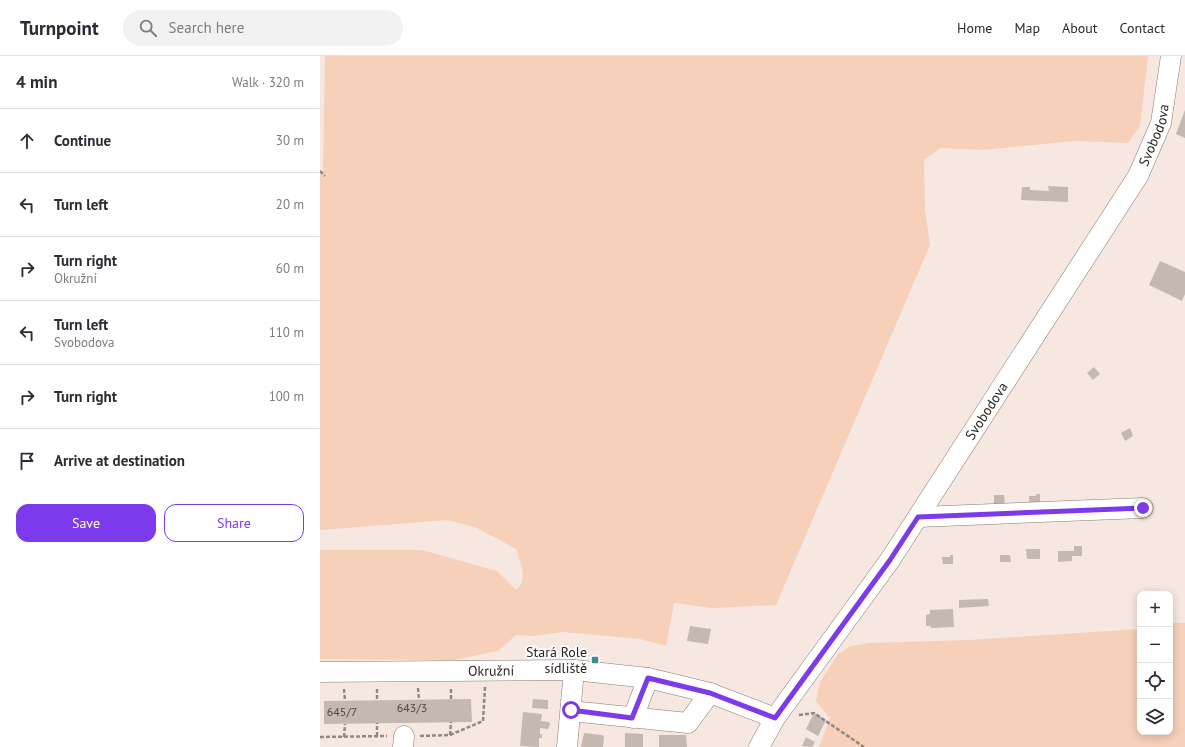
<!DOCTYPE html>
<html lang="en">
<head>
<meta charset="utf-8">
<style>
  :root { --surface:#fff; --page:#f2f2f3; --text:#2b2b33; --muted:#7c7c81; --line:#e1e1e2; --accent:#7c3aed }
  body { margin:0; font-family:"PT Sans",sans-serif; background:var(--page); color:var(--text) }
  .controls { position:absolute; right:12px; bottom:12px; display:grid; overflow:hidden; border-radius:8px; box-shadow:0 2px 10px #0003 }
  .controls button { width:36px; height:36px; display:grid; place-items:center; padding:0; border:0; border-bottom:1px solid var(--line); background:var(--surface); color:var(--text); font:20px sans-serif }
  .stop { position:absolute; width:12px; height:12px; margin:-9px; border:3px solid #7c3aed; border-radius:50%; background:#fff }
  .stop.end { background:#7c3aed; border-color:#fff; box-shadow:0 1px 4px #0008 }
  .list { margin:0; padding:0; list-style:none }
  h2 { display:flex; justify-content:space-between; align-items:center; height:52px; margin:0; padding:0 16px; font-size:17px }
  h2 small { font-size:13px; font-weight:400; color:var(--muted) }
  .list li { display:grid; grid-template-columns:26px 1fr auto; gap:12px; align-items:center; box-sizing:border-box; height:64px; padding:0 16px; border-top:1px solid var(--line) }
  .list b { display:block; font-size:15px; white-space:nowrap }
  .list p { margin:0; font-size:13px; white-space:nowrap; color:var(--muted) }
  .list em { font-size:13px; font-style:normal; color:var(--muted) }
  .actions { display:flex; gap:8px; padding:12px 16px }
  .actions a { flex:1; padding:9px 0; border:1px solid var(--accent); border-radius:12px; text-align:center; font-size:14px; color:var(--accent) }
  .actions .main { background:var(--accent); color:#fff }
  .icon { flex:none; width:22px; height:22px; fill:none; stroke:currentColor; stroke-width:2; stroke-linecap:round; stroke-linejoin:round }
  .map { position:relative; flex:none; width:865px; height:691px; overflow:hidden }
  header { display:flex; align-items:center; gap:24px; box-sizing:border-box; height:56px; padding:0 20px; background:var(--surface); border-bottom:1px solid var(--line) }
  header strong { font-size:19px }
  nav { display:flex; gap:22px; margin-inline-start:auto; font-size:14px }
  .search { width:280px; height:36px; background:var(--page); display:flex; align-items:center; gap:10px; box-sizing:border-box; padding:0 14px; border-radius:22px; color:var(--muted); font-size:15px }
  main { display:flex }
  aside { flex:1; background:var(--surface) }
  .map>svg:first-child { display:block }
  .green { fill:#f6d0b9 }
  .building { fill:#c4b8b0 }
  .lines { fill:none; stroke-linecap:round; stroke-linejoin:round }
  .minor-casing { stroke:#877b74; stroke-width:21 }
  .path { stroke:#928883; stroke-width:2.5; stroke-dasharray:4 2; stroke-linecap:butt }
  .minor { stroke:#fff; stroke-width:20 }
  .route { stroke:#7c3aed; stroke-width:5 }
  .poi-dot { fill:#41898f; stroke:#fff; stroke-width:1.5 }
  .labels { text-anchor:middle; stroke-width:4; stroke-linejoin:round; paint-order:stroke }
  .number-label { font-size:12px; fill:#504a46 }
  .street-label { font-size:14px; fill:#2a2522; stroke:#fff }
  .poi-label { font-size:14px; fill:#2a2522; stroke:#fff; text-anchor:end }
</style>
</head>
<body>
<header>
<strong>Turnpoint</strong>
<div class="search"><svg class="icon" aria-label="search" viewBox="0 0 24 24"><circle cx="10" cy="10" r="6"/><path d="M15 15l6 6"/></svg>Search here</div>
<nav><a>Home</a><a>Map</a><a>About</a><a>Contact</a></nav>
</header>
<main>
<aside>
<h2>4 min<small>Walk · 320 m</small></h2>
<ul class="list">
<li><svg class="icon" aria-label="ahead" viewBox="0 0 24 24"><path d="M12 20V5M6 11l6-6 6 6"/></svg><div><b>Continue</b></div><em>30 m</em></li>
<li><svg class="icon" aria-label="left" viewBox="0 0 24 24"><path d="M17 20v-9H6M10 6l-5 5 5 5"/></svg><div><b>Turn left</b></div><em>20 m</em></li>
<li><svg class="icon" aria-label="right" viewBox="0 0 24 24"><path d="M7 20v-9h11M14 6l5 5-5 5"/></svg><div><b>Turn right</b><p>Okružní</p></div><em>60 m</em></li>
<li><svg class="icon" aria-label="left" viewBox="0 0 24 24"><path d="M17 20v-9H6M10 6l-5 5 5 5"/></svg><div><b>Turn left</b><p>Svobodova</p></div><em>110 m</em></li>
<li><svg class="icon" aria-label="right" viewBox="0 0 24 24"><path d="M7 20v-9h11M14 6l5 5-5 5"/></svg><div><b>Turn right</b></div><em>100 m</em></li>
<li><svg class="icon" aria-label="arrive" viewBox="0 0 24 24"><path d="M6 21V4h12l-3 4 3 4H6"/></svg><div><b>Arrive at destination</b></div></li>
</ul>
<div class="actions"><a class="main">Save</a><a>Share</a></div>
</aside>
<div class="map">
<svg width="865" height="691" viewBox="0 0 865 691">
  <rect width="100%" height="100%" fill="#f6e8e0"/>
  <g class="green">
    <path d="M5,0h823l-8,70 -12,17 -54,-2 -92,9 -42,-2 -16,12 1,49 5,36 -154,360 -64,3 -38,-5 -8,43 -26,-7 -77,-7 -31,4 -16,-1 -18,16 -45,9 -133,-1v-109h102l75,21 19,19c13,-9 4,-28 0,-41l-39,-21 -29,-8 -128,10v-356l3,-1z"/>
    <path d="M850,567h15v124h-366l11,-29 -14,-17 4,-19 18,-28 13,-8 18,-3 100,-3 171,-11v103h30z"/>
  </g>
  <g class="building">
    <path d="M865,54v28l-9,-4z"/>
    <path d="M728,130l20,1v15l-47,-2 1,-13h8v3l19,1z"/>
    <path d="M840,205l25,11v22l-3,7 -33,-16z"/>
    <path d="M774,311l6,7 -7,6 -6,-7z"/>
    <path d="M810,372l3,8 -8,5 -4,-8z"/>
    <path d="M716,438h4v9l-11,-1v-6h7z"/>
    <path d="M674,439h10l1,9h-11z"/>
    <path d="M754,490h8v10h-10v5l-14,1v-11h16z"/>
    <path d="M706,493h14v10h-13z"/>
    <path d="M630,499h3v9h-10l-1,-7h8z"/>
    <path d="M680,499h10l1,7h-11z"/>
    <path d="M668,543l1,7 -30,2v-8z"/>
    <path d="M633,553l1,18 -23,1v-2h-5v-11l4,-1v-4z"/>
    <path d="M370,570l21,3 -3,15 -21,-3z"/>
    <path d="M151,643l1,23 -148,2v-23z"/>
    <path d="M213,643l15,1v9l-16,-1z"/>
    <path d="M203,656l19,2 -1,7 8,1 1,2 -2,5 -8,-1v6h2v4h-3v9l-19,-1z"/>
    <path d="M494,657l12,7 -8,16 -12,-7z"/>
    <path d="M264,677l18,2 2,2 -1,10h-22z"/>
    <path d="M305,677l18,1v13h-18z"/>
    <path d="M339,679h27l1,12h-28z"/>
    <path d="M486,681l9,5 -3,5 -10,-1z"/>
  </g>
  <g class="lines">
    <g class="minor-casing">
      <g id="minor">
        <path d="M598,461l225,-9"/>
        <path id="s1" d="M0,616l254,-2 74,8 62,15 65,25"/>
        <path d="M251,655l117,12 22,-30"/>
        <path d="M313,662l15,-40"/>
        <path d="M83,691l1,-11"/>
        <path d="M247,691l7,-77"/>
        <path id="s2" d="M439,691l16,-29 115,-158 248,-384 23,-53 10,-67"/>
      </g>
    </g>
    <g class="path">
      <path d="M0,115l5,5"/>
      <path d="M98,632l1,12"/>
      <path d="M24,633l1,11"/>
      <path d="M57,633v11"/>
      <path d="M131,643v-11"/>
      <path d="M479,659l15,-2 50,34"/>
      <path d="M130,679l33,-14 2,-34"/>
      <path d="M57,680v-13"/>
      <path d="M100,680l30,-1 1,-13"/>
      <path d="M0,681l67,-1"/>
      <path d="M24,681l1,-13"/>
    </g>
    <use href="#minor" class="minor"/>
  </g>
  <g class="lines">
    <path class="route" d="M251,654l61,8 16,-40 62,15 65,25 115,-158 28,-43 225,-9"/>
  </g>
  <rect class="poi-dot" x="271" y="600" width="8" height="8" rx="2"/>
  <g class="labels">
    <g class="number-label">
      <text x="92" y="656">643/3</text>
      <text x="22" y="660">645/7</text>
    </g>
    <g class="street-label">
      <text dy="5" stroke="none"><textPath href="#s2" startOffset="730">Svobodova</textPath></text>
      <text dy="5" stroke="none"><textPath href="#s2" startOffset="406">Svobodova</textPath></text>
      <text dy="5" stroke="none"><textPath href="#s1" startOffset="171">Okružní</textPath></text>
    </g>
    <g class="poi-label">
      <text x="267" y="601">Stará Role<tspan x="267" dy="16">sídliště</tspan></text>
    </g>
  </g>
</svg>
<div class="controls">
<button>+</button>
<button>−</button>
<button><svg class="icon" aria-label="locate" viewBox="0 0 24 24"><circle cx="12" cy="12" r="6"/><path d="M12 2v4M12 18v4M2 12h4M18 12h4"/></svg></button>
<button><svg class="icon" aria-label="layers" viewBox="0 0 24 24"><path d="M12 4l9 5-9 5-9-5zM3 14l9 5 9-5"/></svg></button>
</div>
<div class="stop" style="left:251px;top:654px"></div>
<div class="stop end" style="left:823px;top:452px"></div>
</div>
</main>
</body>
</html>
